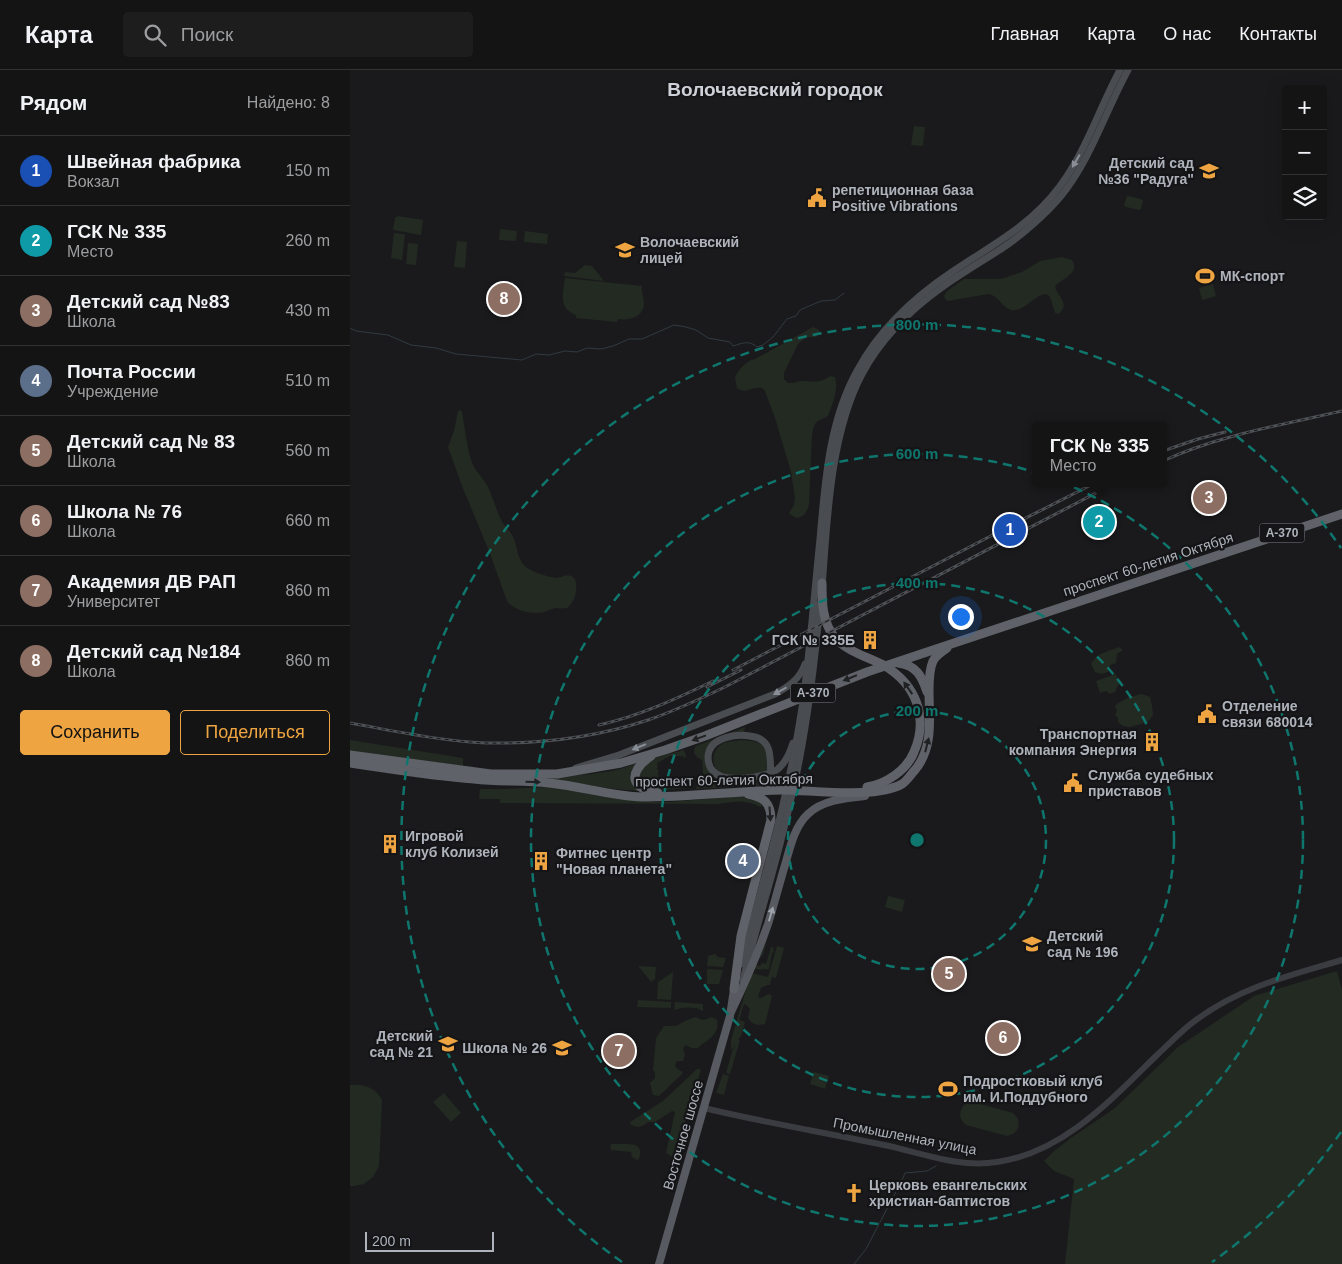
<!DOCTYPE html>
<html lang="ru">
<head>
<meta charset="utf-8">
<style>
  :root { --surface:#141415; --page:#1d1d1e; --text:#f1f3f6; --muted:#9d9ea0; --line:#333334; --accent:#eea440 }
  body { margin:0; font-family:Helvetica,sans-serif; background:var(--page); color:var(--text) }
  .controls { position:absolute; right:15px; top:15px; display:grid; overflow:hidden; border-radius:5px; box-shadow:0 5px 20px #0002 }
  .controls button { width:45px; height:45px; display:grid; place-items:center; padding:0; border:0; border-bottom:1px solid var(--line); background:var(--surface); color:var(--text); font:25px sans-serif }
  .scale { position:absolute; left:15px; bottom:12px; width:129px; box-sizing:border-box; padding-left:5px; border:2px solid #adb2bb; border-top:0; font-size:14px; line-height:18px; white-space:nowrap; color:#adb2bb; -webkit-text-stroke:4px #151517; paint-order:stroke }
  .you { position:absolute; left:610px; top:546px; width:18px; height:18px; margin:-12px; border:4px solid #fff; border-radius:50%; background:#1a73e8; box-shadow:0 0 0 8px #1a73e833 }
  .badge { display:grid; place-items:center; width:32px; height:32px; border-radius:50%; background:var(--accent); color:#fff; font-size:16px; font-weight:700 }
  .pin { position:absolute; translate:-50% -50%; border:2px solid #fff; box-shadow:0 1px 5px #0006 }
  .popup { position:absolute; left:682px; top:352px; width:135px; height:65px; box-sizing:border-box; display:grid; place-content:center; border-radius:5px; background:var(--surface); filter:drop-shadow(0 1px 4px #0005); font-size:16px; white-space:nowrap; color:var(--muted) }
  .popup b { font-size:19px; color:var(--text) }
  .popup::after { content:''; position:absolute; left:50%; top:100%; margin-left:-10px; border:10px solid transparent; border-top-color:var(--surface) }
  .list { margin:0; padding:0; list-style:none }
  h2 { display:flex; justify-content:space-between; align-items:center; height:65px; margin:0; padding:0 20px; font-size:21px }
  h2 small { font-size:16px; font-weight:400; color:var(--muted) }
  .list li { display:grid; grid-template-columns:32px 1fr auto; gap:15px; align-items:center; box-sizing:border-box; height:70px; padding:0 20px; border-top:1px solid var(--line) }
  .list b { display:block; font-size:19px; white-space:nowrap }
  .list p { margin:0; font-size:16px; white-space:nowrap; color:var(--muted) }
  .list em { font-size:16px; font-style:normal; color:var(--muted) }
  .actions { display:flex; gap:10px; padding:15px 20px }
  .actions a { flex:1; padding:11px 0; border:1px solid var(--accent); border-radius:5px; text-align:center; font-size:18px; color:var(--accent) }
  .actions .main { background:var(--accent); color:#111 }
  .icon { flex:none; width:28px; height:28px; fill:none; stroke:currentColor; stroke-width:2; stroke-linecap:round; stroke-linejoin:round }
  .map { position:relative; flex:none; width:992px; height:1194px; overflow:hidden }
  header { display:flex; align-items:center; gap:30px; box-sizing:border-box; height:70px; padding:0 25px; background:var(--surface); border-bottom:1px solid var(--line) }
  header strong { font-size:24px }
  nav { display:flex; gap:28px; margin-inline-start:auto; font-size:18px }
  .search { width:350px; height:45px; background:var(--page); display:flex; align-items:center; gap:12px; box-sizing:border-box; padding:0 18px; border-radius:5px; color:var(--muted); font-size:19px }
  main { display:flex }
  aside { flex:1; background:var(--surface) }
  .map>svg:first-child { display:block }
  .green { fill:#222a22 }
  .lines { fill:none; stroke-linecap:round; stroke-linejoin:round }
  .stream { stroke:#303a40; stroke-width:1 }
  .tertiary { stroke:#3b3c41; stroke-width:6 }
  .secondary { stroke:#494c51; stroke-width:7 }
  .primary { stroke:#575a60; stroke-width:8 }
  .trunk { stroke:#5f6269; stroke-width:9 }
  .rail-casing { stroke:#4e5156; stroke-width:3 }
  .rail { stroke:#151517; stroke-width:1; stroke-dasharray:4; stroke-linecap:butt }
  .oneway { fill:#8a8e96 }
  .oneway2 { fill:#202123 }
  .oneway3 { fill:#9ca0a9 }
  .ring { fill:none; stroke:#0f766e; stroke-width:2.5; stroke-dasharray:9 6 }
  .labels { text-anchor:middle; stroke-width:4.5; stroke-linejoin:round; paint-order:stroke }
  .shield { fill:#151517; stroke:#7f838a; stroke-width:1 }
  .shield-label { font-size:12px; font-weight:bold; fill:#adb2bb }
  .poi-label { font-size:14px; font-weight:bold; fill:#adb2bb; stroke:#151517; text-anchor:start }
  .street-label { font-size:14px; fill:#adb2bb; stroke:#151517 }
  .district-label { font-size:19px; font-weight:bold; fill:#ced1d7; stroke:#151517 }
  .centre { fill:#0f766e; stroke:#151517; stroke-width:2.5 }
  .ring-label { font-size:15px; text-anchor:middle; font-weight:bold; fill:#0f766e; stroke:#151517; stroke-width:4.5; stroke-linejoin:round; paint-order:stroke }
</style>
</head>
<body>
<header>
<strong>Карта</strong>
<div class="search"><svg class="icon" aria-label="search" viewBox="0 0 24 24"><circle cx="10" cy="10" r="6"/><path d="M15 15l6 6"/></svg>Поиск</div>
<nav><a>Главная</a><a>Карта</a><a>О нас</a><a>Контакты</a></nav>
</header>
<main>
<aside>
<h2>Рядом<small>Найдено: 8</small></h2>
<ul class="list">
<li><span class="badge" style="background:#1a4fb4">1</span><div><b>Швейная фабрика</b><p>Вокзал</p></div><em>150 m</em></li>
<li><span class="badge" style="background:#0f9aa8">2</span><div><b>ГСК № 335</b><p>Место</p></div><em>260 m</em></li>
<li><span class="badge" style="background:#8d6e63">3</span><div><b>Детский сад №83</b><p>Школа</p></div><em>430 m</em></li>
<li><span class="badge" style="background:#5c6f8a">4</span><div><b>Почта России</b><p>Учреждение</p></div><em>510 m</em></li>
<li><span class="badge" style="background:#8d6e63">5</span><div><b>Детский сад № 83</b><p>Школа</p></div><em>560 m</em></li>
<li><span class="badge" style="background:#8d6e63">6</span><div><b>Школа № 76</b><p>Школа</p></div><em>660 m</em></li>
<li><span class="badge" style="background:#8d6e63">7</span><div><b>Академия ДВ РАП</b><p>Университет</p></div><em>860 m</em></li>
<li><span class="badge" style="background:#8d6e63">8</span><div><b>Детский сад №184</b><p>Школа</p></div><em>860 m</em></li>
</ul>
<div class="actions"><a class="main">Сохранить</a><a>Поделиться</a></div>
</aside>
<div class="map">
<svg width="992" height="1194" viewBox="0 0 992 1194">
  <rect width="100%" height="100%" fill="#1a1a1c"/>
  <g class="green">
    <path d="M564,56l11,1 -2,19 -12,-1z"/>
    <path d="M777,126h1l13,3 2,2 -2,8 -2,1 -13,-3 -2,-2z"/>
    <path d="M48,146l25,4 -2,15 -28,-5 2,-12z"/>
    <path d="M150,159l17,2 -1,10 -17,-1z"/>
    <path d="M175,161l23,3 -1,10 -23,-2z"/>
    <path d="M44,163l11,1 -3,26 -11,-2z"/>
    <path d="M107,171l10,1 -2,26 -11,-1z"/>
    <path d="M58,173l10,1 -2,21 -10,-1z"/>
    <path d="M712,187l10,3c8,13 -8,18 -17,26 2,11 16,17 4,28l-4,-1 -5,-16 -4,-3c-12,1 -23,19 -35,16 -10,-3 -11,-14 -23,-16l-40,7 -3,-2 -1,-3 3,-5 17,-12h37l21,-7 18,-11z"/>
    <path d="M235,195l7,1 12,15 -40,-5 1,-4 10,1z"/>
    <path d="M860,198l3,13 -14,3 -3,-12z"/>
    <path d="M215,208l77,8c-1,6 2,11 2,17 0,14 -15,18 -26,16l-1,3 -41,-4v-3c-18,-7 -13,-21 -11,-37z"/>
    <path d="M863,214l3,12 -14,4 -3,-12z"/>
    <path d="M463,257l6,3 1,3c-3,6 -8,4 -13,4l-9,7 -14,29v6l4,4c5,0 9,-1 13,-2 12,0 18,3 29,-5l5,1c4,12 -3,28 -7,39 -12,7 -13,3 -16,19l-3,69c-2,8 -4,12 -12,14l-6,-3 -2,-2 5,-8 1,-7 -4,-26 -16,-54 -10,-27 -3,-3c-12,-2 -15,7 -25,0l-2,-10c4,-10 10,-16 20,-19z"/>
    <path d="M110,340l2,2c3,15 5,39 11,53 4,8 11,14 15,22 6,12 9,28 17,39 2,3 5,5 7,9 6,9 4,23 13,31 4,5 26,12 32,12 8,-1 11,-6 18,1 3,10 1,22 -8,29 -4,1 -8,0 -12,0 -4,1 -7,3 -11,4 -11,3 -30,-1 -37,-11l-18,-50 -27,-65 -14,-39 6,-16 4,-20z"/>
    <path d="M769,577l4,3 -6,4 -1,9 -6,2 -2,7 -6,2 -7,-2 -4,-8c5,-11 18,-13 28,-17z"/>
    <path d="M766,604l3,9 -4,9 -5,2 -4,-3 -6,2 -4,-12z"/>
    <path d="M792,624l8,3 2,9 1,9 -5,7 -18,5 -7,-1 -5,-4v-4l-3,-3 2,-4 -2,-5c7,-7 17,-10 27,-12z"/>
    <path d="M395,657l-1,7 -26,4c-3,7 -9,14 -11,22 -1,3 0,8 2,11 8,18 44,11 60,8l1,6 -74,4 2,-8 5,-6 -1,-15c-6,-3 -11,-8 -6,-14z"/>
    <path d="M0,670l113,18v8l-53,-6v-2h-4v2l-56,-9z"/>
    <path d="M391,670c26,1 26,7 28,31 -9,3 -39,7 -47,3 -12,-6 -11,-24 0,-30 5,-3 13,-3 19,-4z"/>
    <path d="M333,680l2,2 1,5 -2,1 -1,-2h-13l-13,7 1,4 -2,2h2l1,16 1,2h2l3,-3h22l2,4 -26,2 -12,-2 -11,-6c-6,-24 26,-26 43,-32z"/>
    <path d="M287,693l2,28 -24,-2 -71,-11c30,-3 66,-3 93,-15z"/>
    <path d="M196,717c31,2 61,10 91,14 26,3 54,-1 80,-3 21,-1 30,-5 48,7l-5,2c-13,-8 -27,-5 -42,-3l-218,-1v-4h-21l1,-10h24z"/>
    <path d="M538,826l17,4 -3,12 -17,-5z"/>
    <path d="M418,865l-5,20 -5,5 -2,5 4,1 2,-3 4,1 5,-17h2l1,5 -2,1 -3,16c-5,0 -10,1 -14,0l-1,-3z"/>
    <path d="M427,876l7,2 -8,30 -4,-1 -2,8h-3l-6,3 -3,9 3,1 7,-4 3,1 1,1 -7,28 -7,1 -6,-2 -4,-5 2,-9 -4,-4 -2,-1 -5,16 6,2 -4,14 -3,4h2l-10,34 -4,-1 6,-22 4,-7 -4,5h-1v-9l20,-67 17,4z"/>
    <path d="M365,884l3,3 8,1 -3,9 -16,-1 1,-10z"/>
    <path d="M289,896l17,1 -1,12 -4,3 -12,-15z"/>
    <path d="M357,899l16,1 -4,14h-12z"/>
    <path d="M987,901l5,19v274h-277l9,-85 -20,-8 -10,-10 9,-9 18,-14 44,-30 63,-61 76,-51z"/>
    <path d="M323,902l-2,28 -14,-1 1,-17z"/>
    <path d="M288,930l33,2v6l-34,-1z"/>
    <path d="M325,932l28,2v7c-7,-5 -21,-4 -29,-1z"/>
    <path d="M346,947c6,4 9,3 16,0l5,3c3,15 -9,19 -19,28h-6l-7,-3 -2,4 2,6 -2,6h-6l-2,4 2,4 6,3 -1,2 -23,22 -6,-1 -3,-12 5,-5v-6l-2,-2 3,-32 8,-12h12l11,-6z"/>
    <path d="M347,999h2l2,1 -26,87h-2l-7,-4 9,-41 -3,-1 -17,11h-6l-7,4 -5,1 -6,-2 -1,-3 33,-21z"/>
    <path d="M464,1002l15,4 -4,13 -15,-5z"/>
    <path d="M373,1004l6,2 -5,19 -8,-2z"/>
    <path d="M0,1015c14,-1 25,2 32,15l-3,66 -6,11 -9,7 -10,2h-4z"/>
    <path d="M94,1023l17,20 -10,9 -18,-20z"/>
    <path d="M617,1032h6l40,11c10,8 6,21 -6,23l-41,-11c-9,-7 -7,-16 1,-23z"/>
    <path d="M261,1074c12,1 35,-5 28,15l-2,1 -5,-3 -1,-5 -20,-2 -1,-3z"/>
  </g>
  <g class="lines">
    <g class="stream">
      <path d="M0,258l6,3 32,4 23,10 25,3 20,6 66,6 14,-6 13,1 16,-4 12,1 10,-4 14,1 12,-3 16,-7h13l32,-14 12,2 10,3 12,8 22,4 3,4c10,-3 16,-6 24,1l6,-2 10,-8 14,-18 9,-3 4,-6 21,-9 14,-1 9,-7"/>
      <path d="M504,1194l12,-15 36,-69 3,-7 22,-2 9,-5"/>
    </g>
    <path class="tertiary" d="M354,1038c62,15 124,25 185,38 35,8 71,22 108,16 66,-9 115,-63 160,-107 13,-12 25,-25 39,-35 44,-33 95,-45 146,-60"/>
    <g class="secondary">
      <path d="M472,518c5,-67 8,-154 40,-214 19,-35 47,-63 79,-86 19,-14 40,-26 60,-39 20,-13 45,-35 60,-53 30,-37 44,-84 67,-126"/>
      <path d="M226,698l43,-13 156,-61c13,-7 25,-15 30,-30"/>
      <path d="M430,720c-20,-4 3,-46 -25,-53 -16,-4 -46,-1 -47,20 0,5 2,11 5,14 10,13 53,7 65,-2 8,-7 12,-16 15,-26"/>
      <path d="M391,894c25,-92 52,-183 64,-278 6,-49 10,-98 15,-147 5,-57 9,-118 37,-168 22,-41 56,-73 95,-99 32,-22 62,-37 90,-65 39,-38 53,-91 78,-137"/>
      <path d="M393,910c15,-60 34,-118 47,-177 16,-65 24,-132 30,-199"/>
    </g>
    <g class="primary">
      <path d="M381,942c13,-27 27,-59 37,-88 6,-19 11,-39 17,-59 5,-17 9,-38 23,-51 15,-14 38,-16 57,-18"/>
      <path d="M309,1194l71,-248 4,-27"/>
    </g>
    <g class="trunk">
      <path d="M472,513c0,19 0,39 13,55 13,14 33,19 50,28 31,19 44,51 29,86 -7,18 -28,32 -47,35"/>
      <path d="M548,593c18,2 24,13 29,29"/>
      <path d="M0,685l141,19h66l64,-11 44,-13 40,-14 162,-64 475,-158"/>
      <path d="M301,686c-9,6 -23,19 -12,30 5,4 12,6 19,7"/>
      <path d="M0,693c41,6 82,13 124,16 25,3 50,1 75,4 31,3 62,13 93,14 47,0 93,-6 140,-7 30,0 94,9 120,-6 5,-3 9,-10 13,-14 19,-23 14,-52 14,-79 0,-10 0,-21 4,-30 3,-6 9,-9 14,-13"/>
      <path d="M384,919l7,-53 30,-116c0,-17 -7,-23 -23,-26"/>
    </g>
    <g class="rail-casing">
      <g id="rail">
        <path d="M813,381l35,-12 27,-7"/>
        <path d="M813,391c56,-26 119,-36 179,-50"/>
        <path d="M383,600l275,-143 87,-44"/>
        <path d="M357,617l34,-17"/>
        <path d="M0,653c45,8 90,18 136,20 54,1 111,-6 162,-23 27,-9 52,-21 77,-33l390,-204"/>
        <path d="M249,655c40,-9 77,-26 114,-44"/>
      </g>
    </g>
    <use href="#rail" class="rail"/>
  </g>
  <defs><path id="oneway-solid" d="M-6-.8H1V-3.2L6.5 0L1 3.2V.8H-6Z" transform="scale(1.25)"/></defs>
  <g class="oneway">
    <use href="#oneway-solid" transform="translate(726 91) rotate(120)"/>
    <use href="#oneway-solid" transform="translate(430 621) rotate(151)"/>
    <use href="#oneway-solid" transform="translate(289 677) rotate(158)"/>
  </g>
  <g class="oneway2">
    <use href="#oneway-solid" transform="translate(500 608) rotate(158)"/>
    <use href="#oneway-solid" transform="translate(558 618) rotate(-125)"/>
    <use href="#oneway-solid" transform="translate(349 668) rotate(160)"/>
    <use href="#oneway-solid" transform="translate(577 675) rotate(-76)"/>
    <use href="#oneway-solid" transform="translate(183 712) rotate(2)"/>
    <use href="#oneway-solid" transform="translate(420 744) rotate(86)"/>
  </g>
  <use class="oneway3" href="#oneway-solid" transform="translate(421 844) rotate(-74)"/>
  <g class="ring">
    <circle cx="567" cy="770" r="129"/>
    <circle cx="567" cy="770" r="257"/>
    <circle cx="567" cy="770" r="386"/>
    <path d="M991 1062A515 515 0 0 1 862 1192M272 1192A515 515 0 1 1 991 478"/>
  </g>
  <defs>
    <g id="school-bare" transform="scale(1.5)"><path d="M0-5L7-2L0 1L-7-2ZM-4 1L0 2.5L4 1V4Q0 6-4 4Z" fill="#eea440" stroke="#151517" stroke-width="2.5" paint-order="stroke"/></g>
    <g id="civic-bare" transform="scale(1.5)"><path d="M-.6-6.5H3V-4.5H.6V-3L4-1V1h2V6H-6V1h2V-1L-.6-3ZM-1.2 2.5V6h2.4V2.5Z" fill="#eea440" stroke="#151517" stroke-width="2.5" paint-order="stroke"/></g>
    <g id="stadium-bare" transform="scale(1.5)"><path d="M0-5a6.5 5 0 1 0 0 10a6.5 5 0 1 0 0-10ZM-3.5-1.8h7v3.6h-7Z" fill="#eea440" stroke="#151517" stroke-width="2.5" paint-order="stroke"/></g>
    <g id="building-bare" transform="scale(1.5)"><path d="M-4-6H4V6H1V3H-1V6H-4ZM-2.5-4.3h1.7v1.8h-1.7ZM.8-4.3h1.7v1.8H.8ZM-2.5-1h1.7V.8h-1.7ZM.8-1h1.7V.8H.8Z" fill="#eea440" stroke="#151517" stroke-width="2.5" paint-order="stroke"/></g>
    <g id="church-bare" transform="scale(1.5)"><path d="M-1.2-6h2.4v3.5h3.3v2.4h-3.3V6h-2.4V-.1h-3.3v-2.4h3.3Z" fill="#eea440" stroke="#151517" stroke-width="2.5" paint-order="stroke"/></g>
  </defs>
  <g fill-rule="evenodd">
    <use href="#school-bare" x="859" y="101"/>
    <use href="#civic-bare" x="467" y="128"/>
    <use href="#school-bare" x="275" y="180"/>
    <use href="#stadium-bare" x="855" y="206"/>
    <use href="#building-bare" x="520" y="570"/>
    <use href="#civic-bare" x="857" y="644"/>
    <use href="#building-bare" x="802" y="672"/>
    <use href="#civic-bare" x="723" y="713"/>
    <use href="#building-bare" x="40" y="774"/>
    <use href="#building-bare" x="191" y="791"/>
    <use href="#school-bare" x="682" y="874"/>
    <use href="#school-bare" x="98" y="974"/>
    <use href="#school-bare" x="212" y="978"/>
    <use href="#stadium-bare" x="598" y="1019"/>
    <use href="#church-bare" x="504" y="1123"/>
  </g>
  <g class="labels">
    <g class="shield">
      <rect x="909.5" y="453.5" width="45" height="19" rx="4"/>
      <rect x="440.5" y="613.5" width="45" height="19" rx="4"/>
    </g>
    <g class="shield-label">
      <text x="932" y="467">А-370</text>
      <text x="463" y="627">А-370</text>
    </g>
    <g class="poi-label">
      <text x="844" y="98" text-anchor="end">Детский сад<tspan x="844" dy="16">№36 "Радуга"</tspan></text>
      <text x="482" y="125">репетиционная база<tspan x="482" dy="16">Positive Vibrations</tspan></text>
      <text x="290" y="177">Волочаевский<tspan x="290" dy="16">лицей</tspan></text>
      <text x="870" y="211">МК-спорт</text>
      <text x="505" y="575" text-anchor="end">ГСК № 335Б</text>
      <text x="872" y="641">Отделение<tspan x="872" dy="16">связи 680014</tspan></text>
      <text x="787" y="669" text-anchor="end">Транспортная<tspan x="787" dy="16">компания Энергия</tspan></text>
      <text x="738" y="710">Служба судебных<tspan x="738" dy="16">приставов</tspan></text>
      <text x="55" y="771">Игровой<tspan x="55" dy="16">клуб Колизей</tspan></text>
      <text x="206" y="788">Фитнес центр<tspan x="206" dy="16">"Новая планета"</tspan></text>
      <text x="697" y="871">Детский<tspan x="697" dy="16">сад № 196</tspan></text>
      <text x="83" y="971" text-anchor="end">Детский<tspan x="83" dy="16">сад № 21</tspan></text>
      <text x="197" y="983" text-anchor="end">Школа № 26</text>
      <text x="613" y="1016">Подростковый клуб<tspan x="613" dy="16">им. И.Поддубного</tspan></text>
      <text x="519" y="1120">Церковь евангельских<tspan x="519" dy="16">христиан-баптистов</tspan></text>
    </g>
    <g class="street-label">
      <text transform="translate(798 494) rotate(-18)" y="5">проспект 60-летия Октября</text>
      <text transform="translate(374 710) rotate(-1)" y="5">проспект 60-летия Октября</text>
      <text transform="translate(333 1065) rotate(-74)" y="5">Восточное шоссе</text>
      <text transform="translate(555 1066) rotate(11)" y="5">Промышленная улица</text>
    </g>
    <g class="district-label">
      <text x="425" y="26">Волочаевский городок</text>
    </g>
  </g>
  <circle cx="567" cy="770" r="8" class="centre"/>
  <g class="ring-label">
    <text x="567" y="260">800 m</text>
    <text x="567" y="389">600 m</text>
    <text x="567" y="518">400 m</text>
    <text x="567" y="646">200 m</text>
  </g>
</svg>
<div class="controls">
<button>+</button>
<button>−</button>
<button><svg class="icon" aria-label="layers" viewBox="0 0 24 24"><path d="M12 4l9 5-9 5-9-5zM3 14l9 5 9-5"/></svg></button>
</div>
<div class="scale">200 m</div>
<div class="you"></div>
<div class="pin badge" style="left:660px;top:460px;background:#1a4fb4">1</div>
<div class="pin badge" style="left:749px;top:452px;background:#0f9aa8">2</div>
<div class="popup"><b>ГСК № 335</b>Место</div>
<div class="pin badge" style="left:859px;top:428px;background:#8d6e63">3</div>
<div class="pin badge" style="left:393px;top:791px;background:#5c6f8a">4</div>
<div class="pin badge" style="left:599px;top:904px;background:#8d6e63">5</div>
<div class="pin badge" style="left:653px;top:968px;background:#8d6e63">6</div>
<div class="pin badge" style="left:269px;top:981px;background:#8d6e63">7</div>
<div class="pin badge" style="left:154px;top:229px;background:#8d6e63">8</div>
</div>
</main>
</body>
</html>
